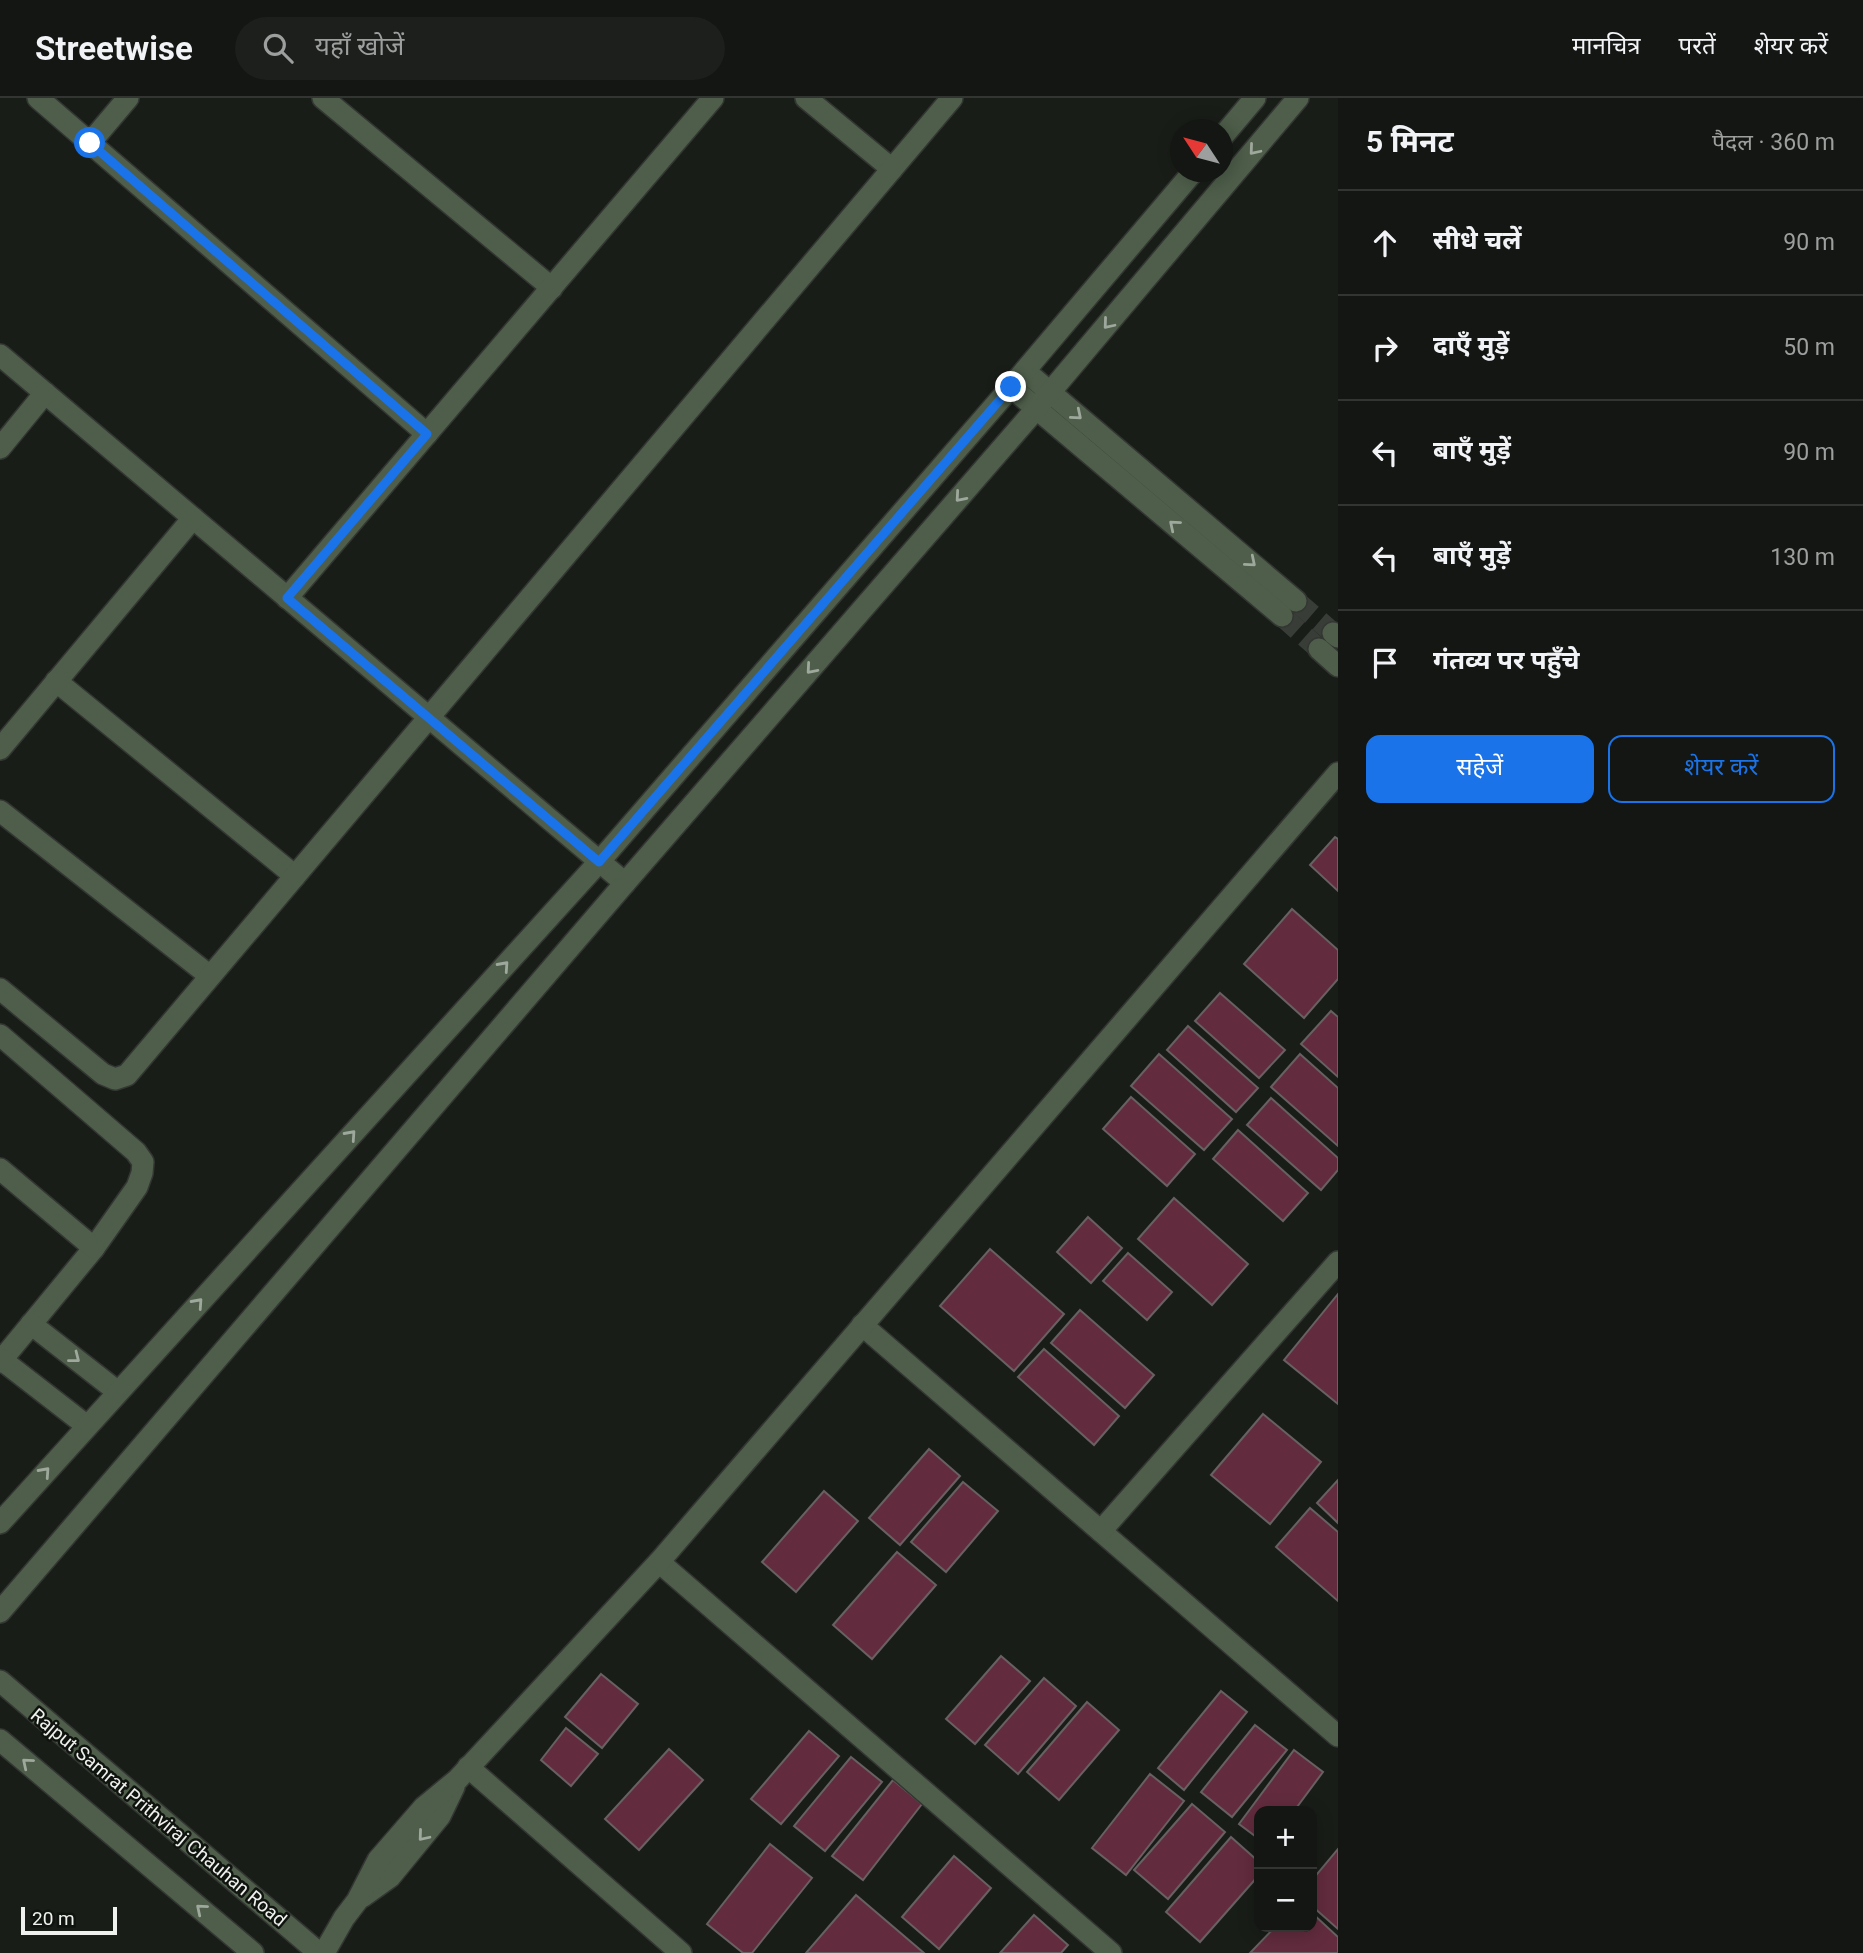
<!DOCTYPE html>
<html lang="hi">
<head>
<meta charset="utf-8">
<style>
  :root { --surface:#131612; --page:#1c1f1b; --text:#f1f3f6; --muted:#9d9f9f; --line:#323532; --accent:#1a73e8 }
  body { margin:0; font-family:Roboto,"Noto Sans Devanagari",sans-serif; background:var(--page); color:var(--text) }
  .controls { position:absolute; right:21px; bottom:21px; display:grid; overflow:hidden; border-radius:14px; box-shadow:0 4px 18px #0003 }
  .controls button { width:63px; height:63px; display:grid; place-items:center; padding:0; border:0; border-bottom:2px solid var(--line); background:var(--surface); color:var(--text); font:35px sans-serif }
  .compass { position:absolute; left:1170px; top:21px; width:63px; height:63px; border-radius:50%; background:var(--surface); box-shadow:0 4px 18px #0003; rotate:306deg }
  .scale { position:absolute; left:21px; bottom:18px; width:96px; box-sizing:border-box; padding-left:7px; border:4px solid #eff1ee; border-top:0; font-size:19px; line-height:24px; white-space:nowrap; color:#eff1ee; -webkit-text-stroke:5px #10140f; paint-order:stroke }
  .stop { position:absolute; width:21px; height:21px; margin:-16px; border:5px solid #1a73e8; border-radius:50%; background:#fff }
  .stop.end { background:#1a73e8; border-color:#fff; box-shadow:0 2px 7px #0008 }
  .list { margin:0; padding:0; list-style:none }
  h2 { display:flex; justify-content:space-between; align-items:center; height:91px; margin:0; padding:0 28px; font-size:30px }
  h2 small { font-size:23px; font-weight:400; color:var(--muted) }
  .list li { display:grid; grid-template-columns:46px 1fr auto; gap:21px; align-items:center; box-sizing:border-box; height:105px; padding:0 28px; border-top:2px solid var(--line) }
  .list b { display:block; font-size:26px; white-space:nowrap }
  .list em { font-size:23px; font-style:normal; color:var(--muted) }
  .actions { display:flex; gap:14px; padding:21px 28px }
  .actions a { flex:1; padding:16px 0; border:2px solid var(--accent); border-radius:14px; text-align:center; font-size:24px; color:var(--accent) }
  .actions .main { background:var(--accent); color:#fff }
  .icon { flex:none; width:38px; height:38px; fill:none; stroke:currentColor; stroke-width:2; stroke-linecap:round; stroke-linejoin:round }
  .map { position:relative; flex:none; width:1338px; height:1855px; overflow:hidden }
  header { display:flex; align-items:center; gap:42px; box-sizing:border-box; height:98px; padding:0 35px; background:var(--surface); border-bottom:2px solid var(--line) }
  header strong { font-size:33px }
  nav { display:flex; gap:38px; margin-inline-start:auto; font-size:24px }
  .search { width:490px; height:63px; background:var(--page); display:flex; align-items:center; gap:18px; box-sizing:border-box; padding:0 24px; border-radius:38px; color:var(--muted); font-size:26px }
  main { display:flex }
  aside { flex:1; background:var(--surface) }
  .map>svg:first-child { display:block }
  .building { fill:#622c3e; stroke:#686062; stroke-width:2 }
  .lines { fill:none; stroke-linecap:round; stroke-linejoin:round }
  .minor-tunnel { stroke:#393d38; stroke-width:21; stroke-dasharray:21 10; stroke-linecap:butt }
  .minor-casing { stroke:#333632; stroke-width:24 }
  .minor { stroke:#4e5e4a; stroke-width:21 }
  .oneway { stroke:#9ea89c }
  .route { stroke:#1a73e8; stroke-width:9 }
  .labels { text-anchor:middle; stroke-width:5; stroke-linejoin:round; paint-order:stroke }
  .street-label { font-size:19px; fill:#eff1ee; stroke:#10140f }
</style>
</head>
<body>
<header>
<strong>Streetwise</strong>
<div class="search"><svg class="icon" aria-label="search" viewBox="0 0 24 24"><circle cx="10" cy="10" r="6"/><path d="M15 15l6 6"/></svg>यहाँ खोजें</div>
<nav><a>मानचित्र</a><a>परतें</a><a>शेयर करें</a></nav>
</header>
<main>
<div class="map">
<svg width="1338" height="1855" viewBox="0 0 1338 1855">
  <rect width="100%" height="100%" fill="#191d18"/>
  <g class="building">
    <path d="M1335,739l3,2v52l-28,-26z"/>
    <path d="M1292,811l46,41v29l-34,39 -60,-54z"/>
    <path d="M1220,895l65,57 -26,28 -64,-57z"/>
    <path d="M1331,913l7,6v60l-37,-33z"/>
    <path d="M1188,928l70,62 -22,24 -69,-62z"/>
    <path d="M1159,956l73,65 -28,31 -73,-64z"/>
    <path d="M1300,956l38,34v58l-67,-59z"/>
    <path d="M1131,999l64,57 -28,32 -64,-57z"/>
    <path d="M1271,1000l67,60v12l-17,20 -74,-65z"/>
    <path d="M1238,1032l70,63 -25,28 -70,-62z"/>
    <path d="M1174,1100l74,66 -36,41 -74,-66z"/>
    <path d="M1088,1119l34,31 -31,35 -34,-31z"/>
    <path d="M990,1151l74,65 -50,57 -74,-65z"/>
    <path d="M1128,1155l44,39 -25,28 -44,-39z"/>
    <path d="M1338,1196v110l-54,-44z"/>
    <path d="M1080,1212l74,65 -29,33 -74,-65z"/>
    <path d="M1044,1251l75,67 -25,29 -76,-68z"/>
    <path d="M1263,1316l58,48 -51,62 -59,-49z"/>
    <path d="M929,1351l31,27 -60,69 -31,-27z"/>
    <path d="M1338,1382v43l-21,-20z"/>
    <path d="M963,1384l35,29 -52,61 -35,-30z"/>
    <path d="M824,1393l34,30 -62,71 -34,-30z"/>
    <path d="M1310,1410l28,24v69l-62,-54z"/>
    <path d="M897,1454l39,33 -64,74 -39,-34z"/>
    <path d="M1001,1558l29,25 -55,63 -29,-25z"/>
    <path d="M601,1576l37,30 -36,44 -37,-31z"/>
    <path d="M1044,1580l32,28 -58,68 -33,-29z"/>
    <path d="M1221,1593l26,21 -63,78 -26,-22z"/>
    <path d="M1087,1604l32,28 -60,70 -32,-28z"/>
    <path d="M1255,1627l32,25 -55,67 -31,-25z"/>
    <path d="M566,1630l32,26 -27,32 -30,-26z"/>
    <path d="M809,1633l30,25 -58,68 -30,-25z"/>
    <path d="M669,1651l34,31 -64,70 -34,-31z"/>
    <path d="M1294,1652l29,22 -29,39h-35v28l-20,-15z"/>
    <path d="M851,1659l31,25 -57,69 -31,-25z"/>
    <path d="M1150,1676l34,27 -58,74 -34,-27z"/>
    <path d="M893,1682l29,24 -59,76 -31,-24z"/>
    <path d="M1192,1706l33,28 -57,67 -34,-29z"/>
    <path d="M1231,1739l28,25v13l-59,67 -34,-30z"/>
    <path d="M770,1746l42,34 -60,75h-9l-36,-29z"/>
    <path d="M1338,1751v80l-26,-23v-26z"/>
    <path d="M954,1758l37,32 -52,61 -37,-32z"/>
    <path d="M856,1797l68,58h-118z"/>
    <path d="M1312,1815l26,24v16h-88l25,-26h37z"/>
    <path d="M1034,1817l34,30 -7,8h-61z"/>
  </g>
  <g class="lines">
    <g class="minor-tunnel">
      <path d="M1296,503l37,32"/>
      <path d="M1282,518l37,33"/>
    </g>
    <g class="minor-casing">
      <g id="minor">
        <path d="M38,0l389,336"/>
        <path d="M323,0l229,190"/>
        <path d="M806,0l86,71"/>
        <path d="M1223,38l32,-38"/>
        <path d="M90,45l38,-45"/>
        <path d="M0,257l625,528"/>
        <path d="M1025,273l271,230"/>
        <path d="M1011,289l271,229"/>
        <path d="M0,350l45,-55"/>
        <path d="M287,500l426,-500"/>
        <path d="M1333,535l5,4"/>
        <path d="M1319,551l19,17"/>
        <path d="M56,583l239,195"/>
        <path d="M0,651l193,-231"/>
        <path d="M0,713l210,165"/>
        <path d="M0,891l103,85 12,5 12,-4 825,-977"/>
        <path d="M0,937l136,117 7,10 -1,11 -5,14 -43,61 -94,114"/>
        <path d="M0,1071l94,79"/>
        <path d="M31,1226l87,68"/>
        <path d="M862,1227l476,411"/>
        <path d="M2,1262l85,66"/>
        <path d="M0,1425l599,-661 412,-475 182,-215"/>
        <path d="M1101,1433l237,-269"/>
        <path d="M659,1464l452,391"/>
        <path d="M0,1514l625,-729 411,-474 262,-311"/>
        <path d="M0,1583l319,272"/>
        <path d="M0,1642l253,213"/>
        <path d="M468,1669l213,186"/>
        <path d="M362,1799l28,-20 50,-61 14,-29"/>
        <path d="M324,1855l20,-35 13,-17 21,-41 46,-53 34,-28 201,-217 679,-789"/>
      </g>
    </g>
    <use href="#minor" class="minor"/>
  </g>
  <defs><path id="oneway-chevron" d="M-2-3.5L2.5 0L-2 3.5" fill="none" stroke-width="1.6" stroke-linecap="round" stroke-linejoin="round" transform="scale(1.75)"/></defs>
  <g class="oneway">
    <use href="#oneway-chevron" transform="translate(1254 52) rotate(130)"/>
    <use href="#oneway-chevron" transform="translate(1108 226) rotate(130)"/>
    <use href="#oneway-chevron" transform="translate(1077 317) rotate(40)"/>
    <use href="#oneway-chevron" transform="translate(960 399) rotate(131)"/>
    <use href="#oneway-chevron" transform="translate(1174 427) rotate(-140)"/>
    <use href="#oneway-chevron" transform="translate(1251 464) rotate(40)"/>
    <use href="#oneway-chevron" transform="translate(811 571) rotate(131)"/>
    <use href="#oneway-chevron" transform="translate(504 868) rotate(-48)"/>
    <use href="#oneway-chevron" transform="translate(351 1037) rotate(-48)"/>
    <use href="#oneway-chevron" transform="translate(198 1205) rotate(-48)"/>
    <use href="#oneway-chevron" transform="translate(75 1260) rotate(38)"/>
    <use href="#oneway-chevron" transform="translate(45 1374) rotate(-48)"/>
    <use href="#oneway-chevron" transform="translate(27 1665) rotate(-140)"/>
    <use href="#oneway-chevron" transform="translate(423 1738) rotate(130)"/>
    <use href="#oneway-chevron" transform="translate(201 1811) rotate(-140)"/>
  </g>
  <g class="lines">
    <path class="route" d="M90,45l337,291 -140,164 312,264 412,-475"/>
  </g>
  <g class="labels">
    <g class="street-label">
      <text transform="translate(159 1719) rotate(40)" y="7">Rajput Samrat Prithviraj Chauhan Road</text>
    </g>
  </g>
</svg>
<div class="controls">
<button>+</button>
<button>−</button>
</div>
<svg class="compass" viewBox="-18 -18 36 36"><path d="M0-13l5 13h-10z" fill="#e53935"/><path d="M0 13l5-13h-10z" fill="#9d9f9f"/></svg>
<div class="scale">20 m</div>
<div class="stop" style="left:90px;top:45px"></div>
<div class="stop end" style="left:1011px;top:289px"></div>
</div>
<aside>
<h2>5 मिनट<small>पैदल · 360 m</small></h2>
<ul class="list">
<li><svg class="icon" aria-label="ahead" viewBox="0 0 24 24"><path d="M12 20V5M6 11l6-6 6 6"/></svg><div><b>सीधे चलें</b></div><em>90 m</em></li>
<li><svg class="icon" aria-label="right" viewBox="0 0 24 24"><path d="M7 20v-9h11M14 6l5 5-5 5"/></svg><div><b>दाएँ मुड़ें</b></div><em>50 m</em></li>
<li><svg class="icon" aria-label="left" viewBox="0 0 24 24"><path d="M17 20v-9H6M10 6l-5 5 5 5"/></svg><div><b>बाएँ मुड़ें</b></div><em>90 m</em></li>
<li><svg class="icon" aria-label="left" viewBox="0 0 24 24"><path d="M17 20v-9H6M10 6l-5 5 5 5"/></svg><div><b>बाएँ मुड़ें</b></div><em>130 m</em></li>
<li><svg class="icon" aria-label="arrive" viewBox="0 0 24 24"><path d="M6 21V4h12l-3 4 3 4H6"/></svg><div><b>गंतव्य पर पहुँचे</b></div></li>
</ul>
<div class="actions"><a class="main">सहेजें</a><a>शेयर करें</a></div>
</aside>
</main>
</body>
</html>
